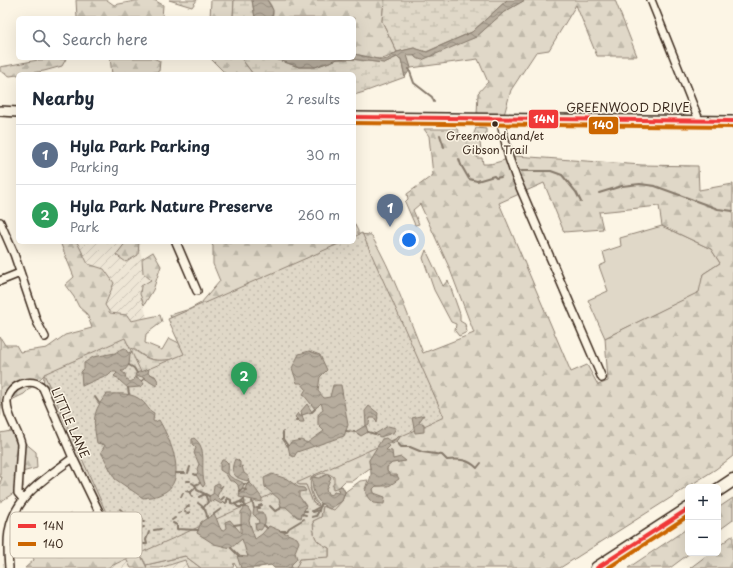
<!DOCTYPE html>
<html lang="en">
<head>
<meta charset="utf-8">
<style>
  :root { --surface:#fff; --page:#f6f6f7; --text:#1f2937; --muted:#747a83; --line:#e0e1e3; --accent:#d93025 }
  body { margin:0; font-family:"Playpen Sans",sans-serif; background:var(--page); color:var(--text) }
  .controls { position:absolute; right:12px; bottom:12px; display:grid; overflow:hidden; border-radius:6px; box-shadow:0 4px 16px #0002 }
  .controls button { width:36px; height:36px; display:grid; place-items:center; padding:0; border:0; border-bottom:1px solid var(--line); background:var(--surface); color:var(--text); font:20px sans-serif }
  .you { position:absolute; left:409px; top:240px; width:14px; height:14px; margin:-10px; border:3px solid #fff; border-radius:50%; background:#1a73e8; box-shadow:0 0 0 6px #1a73e833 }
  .badge { display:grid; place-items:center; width:26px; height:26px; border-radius:50%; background:var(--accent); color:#fff; font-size:13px; font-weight:700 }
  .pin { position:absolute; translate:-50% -33px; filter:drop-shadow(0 1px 2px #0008) }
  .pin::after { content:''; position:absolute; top:21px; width:14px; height:12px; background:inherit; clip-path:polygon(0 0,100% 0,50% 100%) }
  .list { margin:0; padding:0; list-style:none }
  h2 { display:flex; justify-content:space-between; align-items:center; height:52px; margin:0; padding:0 16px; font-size:17px }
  h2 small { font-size:13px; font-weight:400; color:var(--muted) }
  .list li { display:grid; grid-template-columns:26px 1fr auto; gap:12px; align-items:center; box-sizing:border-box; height:60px; padding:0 16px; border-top:1px solid var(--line) }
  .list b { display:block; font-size:15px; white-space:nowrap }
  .list p { margin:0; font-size:13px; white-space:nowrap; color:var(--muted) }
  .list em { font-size:13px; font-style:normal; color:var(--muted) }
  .icon { flex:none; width:22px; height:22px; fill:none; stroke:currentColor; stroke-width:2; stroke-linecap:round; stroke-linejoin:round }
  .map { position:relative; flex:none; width:733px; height:568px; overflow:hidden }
  .search { position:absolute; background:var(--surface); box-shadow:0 4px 16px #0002; left:16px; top:16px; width:340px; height:44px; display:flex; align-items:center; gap:10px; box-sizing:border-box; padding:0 14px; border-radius:6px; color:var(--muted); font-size:15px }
  .panel { position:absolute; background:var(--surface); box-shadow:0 4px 16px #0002; left:16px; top:72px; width:340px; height:172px; border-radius:6px }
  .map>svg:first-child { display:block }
  .industrial { fill:url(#industrial-furrows) }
  .grass { fill:#e0d8c8; stroke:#8e8173 }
  .forest { fill:url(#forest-firs); stroke:#8e8173; fill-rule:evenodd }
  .wetland { fill:url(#wetland-marsh); stroke:#8e8173 }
  .park { fill:url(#park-dots); stroke:#8e8173 }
  .water { fill:url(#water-waves); stroke:#85796b }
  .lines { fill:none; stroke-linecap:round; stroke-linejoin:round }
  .stream { stroke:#85796b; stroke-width:2 }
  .street-casing { stroke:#3b2a1e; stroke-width:10 }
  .secondary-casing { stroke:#3b2a1e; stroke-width:12 }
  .highway-casing { stroke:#3b2a1e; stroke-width:15 }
  .street { stroke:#fcf5e5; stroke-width:7 }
  .secondary { stroke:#fcf5e5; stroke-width:9 }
  .highway { stroke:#fcf5e5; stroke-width:12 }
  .bus-1-casing { stroke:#fcf5e5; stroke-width:7 }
  .bus-2-casing { stroke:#fcf5e5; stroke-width:7 }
  .bus-1 { stroke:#f03838; stroke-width:4 }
  .bus-2 { stroke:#c60; stroke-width:4 }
  .bus-dot { fill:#3b2a1e; stroke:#fcf5e5; stroke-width:1.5 }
  .labels { text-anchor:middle; stroke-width:3; stroke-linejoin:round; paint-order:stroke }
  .bus-label { font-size:11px; fill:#3b2a1e; stroke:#fcf5e5 }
  .street-label { font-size:12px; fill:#3b2a1e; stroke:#fcf5e5 }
  .key { fill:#fcf5e5; stroke:#c2b8a9; stroke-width:1 }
  .key-label { font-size:11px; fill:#3b2a1e }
  .line-badge { stroke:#fcf5e5; stroke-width:1.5 }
  .badge-label { font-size:11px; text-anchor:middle; font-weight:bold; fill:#fff }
</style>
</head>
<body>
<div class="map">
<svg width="733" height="568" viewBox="0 0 733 568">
  <defs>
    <pattern id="industrial-furrows" width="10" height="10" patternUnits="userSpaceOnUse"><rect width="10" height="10" fill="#eee6d6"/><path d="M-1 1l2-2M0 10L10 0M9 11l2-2" fill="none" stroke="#cdc5b7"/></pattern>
    <pattern id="forest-firs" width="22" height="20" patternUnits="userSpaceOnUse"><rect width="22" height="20" fill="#e0d8c8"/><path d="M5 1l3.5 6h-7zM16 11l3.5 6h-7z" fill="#c1baab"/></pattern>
    <pattern id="wetland-marsh" width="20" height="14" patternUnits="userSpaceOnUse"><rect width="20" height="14" fill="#e0d8c8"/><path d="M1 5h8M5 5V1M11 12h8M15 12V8" fill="none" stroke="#c1baab"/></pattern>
    <pattern id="park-dots" width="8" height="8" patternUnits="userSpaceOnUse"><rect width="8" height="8" fill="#e0d8c8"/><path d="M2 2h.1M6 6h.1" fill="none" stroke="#c1baab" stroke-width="1.8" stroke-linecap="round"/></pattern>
    <pattern id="water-waves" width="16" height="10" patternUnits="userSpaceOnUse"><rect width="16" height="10" fill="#b7ad9e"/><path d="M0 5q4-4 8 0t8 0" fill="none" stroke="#968d80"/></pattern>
  </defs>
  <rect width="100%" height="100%" fill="#fcf5e5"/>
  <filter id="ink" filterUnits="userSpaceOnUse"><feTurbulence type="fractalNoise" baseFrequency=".025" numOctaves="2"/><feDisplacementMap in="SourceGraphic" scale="8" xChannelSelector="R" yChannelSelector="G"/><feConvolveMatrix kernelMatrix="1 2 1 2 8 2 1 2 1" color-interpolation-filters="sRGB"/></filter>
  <g filter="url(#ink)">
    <g class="industrial">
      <path d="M77,242h49l12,13 1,-10 3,14 1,14 8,7 -10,6 -1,8 7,23 -16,4 -4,-6 -17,-2 -5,-8 -1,-36 -16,-5z"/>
      <path d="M127,559l4,9h-24z"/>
      <path d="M185,560l3,8h-28z"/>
    </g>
    <g class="grass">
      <path d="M662,226l49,23 9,14 -17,11 -3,18 -95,46 -17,-38 20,-9 -9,-25 7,-3 -3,-11 18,-6 -1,-8z"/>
      <path d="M185,556l16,12h-13l-3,-8 -25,8h-13l-1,-3z"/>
    </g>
    <g class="forest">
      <path d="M76,0h31l7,5 26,-5h14l9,5 -1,13h-85z"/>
      <path d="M169,0h28l-5,7z"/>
      <path d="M211,0h23l-1,18h-23z"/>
      <path d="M267,0h119h-2l-2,21 15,31c-17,12 -24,5 -43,2v-36h-82c3,-7 -1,-13 -5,-18z"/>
      <path d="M525,0h90l22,56h-40l-21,-51 -27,45 -13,2 -25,38 -7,25 -27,-1 1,-21 10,-11 -10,-23 -67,9 -5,-13h8l2,3 60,-21 28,-25z"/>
      <path d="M110,58h43l7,3 -1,10 -14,3h-33z"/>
      <path d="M210,58h31l12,16h-27z"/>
      <path d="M66,59l-4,7 -18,5 -34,5 -10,-5v-4l38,-7z"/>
      <path d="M476,128l10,1v7l-6,6 1,9 -4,7h5l1,6c11,1 23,-5 33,-8l126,9 56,1 1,24 34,-6v272l-17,13 -156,99h-264l4,-9 29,-3v-8c-15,-7 -15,-10 -16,-27l8,-4 2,-11 7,3 12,-8 3,-9 15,-11 8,-1 -3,9 9,4 -1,-4 3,-3 13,-1 1,-10 -3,-4v-4l5,-4 13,-2 -12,-2 -7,-8v-7l3,-1 4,1 7,-8 -9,6 -4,-4 -18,22 1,8 -18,13h-7l-6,6 -5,2 -2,-3 -22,2 4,13 5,4 -1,1 -5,-3 -7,-18h-6l-7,-3 -117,-123c-21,3 -27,2 -43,-11l-4,183 18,37h-16l-5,-9 -19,9h-82l9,-8 -5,-15 1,-13h4v-4l-11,1 -2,-9 15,-3 7,7 8,3 10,-6 10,-8 5,6 -3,1 2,5 7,-4 13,4 8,-5 -60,-132 1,-13 -20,19 -23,11 -1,11v-79l5,8h11l4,7 27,-4 18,-13 27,-7 -5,-14 -8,-7 -5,-10 -9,-12 9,-8 -14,-35h17l11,22 16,5 10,14 -9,22 5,8 17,2 4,6 29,-6 2,7 -16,12 -1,9 17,7 7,-12 10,5 -9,-28 20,-6 11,-6 19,-22 -7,-17v-18l-3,-4h144v-19l4,8v3l13,1c22,37 36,79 52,118l51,-20 -25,-66 -29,-63 -7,6 6,14 -4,1 -10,-23 3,-3 -1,-5 26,-19 -4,-39 -5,-7h33l6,11 9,-1zM544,183l20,49 39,-3 -4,-17 60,-6 3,20 49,23 9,14 -17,11 -4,18 -94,46 3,43 -10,4 -11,-20 -16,7 -72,-169z"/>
      <path d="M126,242h13l-1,13 -12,7 -10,-7z"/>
      <path d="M426,250l17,36 5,-6 12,34v7l5,3 2,8 -8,4 -4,-5 1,-7 -5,-2 -17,-32 -11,-32z"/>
      <path d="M153,252l8,14 -8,24 -9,15 -4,-11 1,-8 10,-6 -8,-7 -1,-14z"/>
      <path d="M11,431l25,21 1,16 -15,4 1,15 -23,15v-19l2,-6h-2v-44z"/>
      <path d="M733,498v22l-15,11v-23z"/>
      <path d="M688,528v25h2l-20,15h-42z"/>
      <path d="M733,535v33h-43l20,-15h8v-6z"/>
    </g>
    <g class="wetland">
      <path d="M234,0h18l3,18h-22z"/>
      <path d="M384,0h123l-35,32 -46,20 -12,-4 -17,4 -15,-31z"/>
      <path d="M397,57l4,2 4,18 -41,15 -10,3v-21h-101l-12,-16h32l26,9h16l23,-8h13l33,4z"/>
      <path d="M123,345c10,3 13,7 22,12 8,5 21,3 31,2l117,123 7,3h6l7,18 5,3 1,-1c-7,-6 -10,-18 -8,-27 9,-4 14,-8 23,-1v6l-2,3 1,3 9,-3 3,6 -3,9 -8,9 -11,-4 -2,11 -8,4c1,17 1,20 16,27v9l-29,2 -4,9h-22l-3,-3 -12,2v1h-22l-3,-5 -1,5h-32l-16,-12 -39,9 -17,-34z"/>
    </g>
    <path class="park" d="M362,233l82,184 -317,142 -83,-185 81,-36 16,34 43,-18 -16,-35 175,-77h11v-5z"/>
    <g class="water">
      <path d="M252,0h15l6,10 -1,8h-17z"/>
      <path d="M507,0h18l-21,12 -28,25 -54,23 -6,-2 -2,-3h-7l4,13 -6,9 -4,-18 -4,-2 -13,6 -33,-4h-13l-23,8h-16l-26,-9h81v-4l28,6 6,-1 9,-7 17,-4 13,4 45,-20z"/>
      <path d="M125,348l3,5 5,-2 -3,4 -1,10 -5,6h-3l4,3 1,5 4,3 4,-2 2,-7 13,-4 -1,4 7,3 3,5 -1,5c-7,-3 -12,-9 -18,-10l-3,2 6,3 2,3 -4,3 -12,1 -8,-7 -2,-3 -3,-1 -1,-1 3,-3 -1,-1h-4l-4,4 -6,1 -20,9 -1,-14 3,-3v-6l9,-6 22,-4 6,-4z"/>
      <path d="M309,351l11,4 7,15 -7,7 -2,14 6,7 6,-1 3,-12h8l7,40 -4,11 -47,16 -3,5 -4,-2 -2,-9 3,-4 10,-2 6,3 17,-12 -6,-6v-10l5,-6 -2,-6 -6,6 -12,-15 3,-5 -5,-6h-4l-5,-15 7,-14z"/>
      <path d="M107,394c13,0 25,-2 35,7 5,4 6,9 12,12l-1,8 2,1 4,-2c11,19 31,62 2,74 -5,3 -12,3 -18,4l-28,-19 -14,-27 4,-7 -8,-2c-4,-22 -5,-32 10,-49z"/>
      <path d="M307,404l5,8 -10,3 2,7h-4l-5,-5 3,-4 2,3h2l-1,-5z"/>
      <path d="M369,406l9,7 -1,10 -2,-5h-5l-1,6 -3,2 2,6 -7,4 -6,-4 11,-7 -1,-14z"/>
      <path d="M424,415l-5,7 5,2v8l-9,1 -3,-15z"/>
      <path d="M388,426l8,2 -3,5 -13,4 -5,-3z"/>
      <path d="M401,435c-3,6 -5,9 -12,8l-3,1 4,2 -4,4 6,1 1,8 8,-2 5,4 -14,2 -5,4v4l3,4h7l2,4 -10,7h-13l-3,3 1,4 11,4 -1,7 -11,-1c-15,-14 -3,-16 -2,-29 0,-5 -2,-10 -2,-14l13,-21 4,-1 5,4z"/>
      <path d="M194,438c15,11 5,31 11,46l-2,3c-4,-4 -3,-8 -7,-12l2,-3 -1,-3 2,-5 -5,-11 2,-5 -4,-4v-5z"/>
      <path d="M235,459l3,1 2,2v6l2,-2 2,7 5,4 -1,4c-14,-3 -19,-8 -13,-22z"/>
      <path d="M222,460h3l3,3c1,3 0,7 0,10 1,6 13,7 16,11l-2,5 -3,1 -1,-5 -4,-4h-4l-4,-7 -6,-4v-6z"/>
      <path d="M272,474l15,5 11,8 6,1 2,3 -7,1v4l7,10 -5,12 -4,-1 -11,-10h-5l-2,-8 -14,-12 -1,-9z"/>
      <path d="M328,474l3,3 -5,12 2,5 4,1 2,-3 4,1 1,-3 -2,-1 2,-2 3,-1 3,6 -3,9 -12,8c-14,-7 -18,-16 -18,-32l7,1z"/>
      <path d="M218,483l2,1v4l3,-3 -6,11 6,6 -2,2 -7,-4 -3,3 -2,-3v-4l4,-2 1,-9z"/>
      <path d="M250,483c5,4 8,10 12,15v4l-23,-5 1,-5h4l3,-8z"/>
      <path d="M245,507l3,1 3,5 -2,8 6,18 7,-5 7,-8 28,12 2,4 -4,10 2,7 -5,5 -1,4h-17l-3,-3 -18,3h-12l-4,-12 11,1 -6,-18 -11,9 -17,-4 -17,-11 4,-11 13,-8c4,6 4,12 8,17l4,-3 -1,-6 5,-2 11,13v-21z"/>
      <path d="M254,508h3l1,4h4c5,7 4,11 -1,18l-5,-1 -1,-5 4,-1 -1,-4 -5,-5z"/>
    </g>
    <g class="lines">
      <g class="stream">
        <path d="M409,69l5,14 18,14 2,5"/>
        <path d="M440,135l4,12"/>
        <path d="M459,159l2,6 8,14 8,2 17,-5 2,2 5,-1"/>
        <path d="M521,171h30l11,4 14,17 5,10"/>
        <path d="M599,193l23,-7 18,-2 15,2 63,23 15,2"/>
        <path d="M129,365l5,3 3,5"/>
        <path d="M142,381l3,-3"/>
        <path d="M128,388l1,6"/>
        <path d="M95,397l4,6"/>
        <path d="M312,412l3,-3"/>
        <path d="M296,421l1,-2"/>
        <path d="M346,431l9,1"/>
        <path d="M283,432v7l5,7"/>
        <path d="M368,432l7,2"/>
        <path d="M397,442l4,5h9l12,5 20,3 5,5c12,-1 21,-1 30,8l4,-5"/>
        <path d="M176,473h9"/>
        <path d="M188,473l2,-6"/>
        <path d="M194,474l2,1"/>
        <path d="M187,481h3"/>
        <path d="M248,481l2,2"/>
        <path d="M192,483l3,2 5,-2"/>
        <path d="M244,484h3"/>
        <path d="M196,487l1,3 8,4 3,8 -4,5"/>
        <path d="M242,489l4,1"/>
        <path d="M240,490v2"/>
        <path d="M186,491l4,1 2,5"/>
        <path d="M190,493l6,-6 -1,-2"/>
        <path d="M181,497l2,-4"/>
        <path d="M199,497l6,-3 4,2"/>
        <path d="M227,498l4,2v3l4,1 5,-2 4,2"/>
        <path d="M221,500l3,-3"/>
        <path d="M252,501l2,7"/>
        <path d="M223,502l3,1"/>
        <path d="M227,502v-4"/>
        <path d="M198,503c6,4 9,8 9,15"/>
        <path d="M235,504l3,3h7l-1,-8 -4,3"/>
        <path d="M270,506l5,5 5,-2 1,-2"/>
        <path d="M257,508h3l-1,-2 3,-1"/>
        <path d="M120,509l4,4 -3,3 2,3 3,2"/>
        <path d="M185,509l4,-3"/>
        <path d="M304,511h3"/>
        <path d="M312,511l9,-5"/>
        <path d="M185,512l3,1 2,-1"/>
        <path d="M313,512l6,-2 2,-6"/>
        <path d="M178,513l3,-1"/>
        <path d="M214,514l7,-5"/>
        <path d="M302,514l4,1"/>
        <path d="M312,517l4,-1 3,-5"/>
        <path d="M136,518l7,1 -1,3h2"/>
        <path d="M172,520l3,-2"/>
        <path d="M133,523l2,2 -2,5 11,-3"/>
        <path d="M173,523l4,2v4l21,1"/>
        <path d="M234,525l7,-1"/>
        <path d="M264,525l3,3"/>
        <path d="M154,530l7,-1"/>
        <path d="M281,531h6l2,-3 15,-9"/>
        <path d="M140,541l3,3h4l-1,-4 3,-8"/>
        <path d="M231,548l8,8"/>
      </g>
      <g class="street-casing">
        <g id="street">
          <path d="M651,0l48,120"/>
          <path d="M500,119l9,39 7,20 86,200"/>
          <path d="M0,222l14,32 23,68 8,15"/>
          <path d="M176,242l21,49"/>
          <path d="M0,281l20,-8"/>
          <path d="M23,499l-5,-6v-2l3,-47c-3,-14 -15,-28 -14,-43 2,-16 25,-25 36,-13l30,70 28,58"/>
          <path d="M9,568c-1,-12 -2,-25 0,-37 6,-35 38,-54 64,-73"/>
        </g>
      </g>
      <g class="secondary-casing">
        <g id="secondary">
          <path d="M0,111l18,1"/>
          <path d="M354,117l379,4"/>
        </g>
      </g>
      <g class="highway-casing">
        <g id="highway">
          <path d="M718,490l15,-10"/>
          <path d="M597,568l91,-59"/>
        </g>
      </g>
      <use href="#street" class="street"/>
      <use href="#secondary" class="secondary"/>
      <use href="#highway" class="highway"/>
      <g class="bus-1-casing">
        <g id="bus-1">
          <path d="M354,117l379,4"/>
          <path d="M597,568l91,-59"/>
        </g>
      </g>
      <g class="bus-2-casing">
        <g id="bus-2">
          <path d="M354,123l379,4"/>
          <path d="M608,568l80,-52"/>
        </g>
      </g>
      <use href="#bus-1" class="bus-1"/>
      <use href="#bus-2" class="bus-2"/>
    </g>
  </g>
  <circle class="bus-dot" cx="495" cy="124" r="3.5"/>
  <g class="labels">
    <g class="bus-label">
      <text x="495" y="140">Greenwood and/et<tspan x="495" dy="14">Gibson Trail</tspan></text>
    </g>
    <g class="street-label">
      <text x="628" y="112">GREENWOOD DRIVE</text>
      <text transform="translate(70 423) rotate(66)" y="4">LITTLE LANE</text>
    </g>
  </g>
  <rect x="10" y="512" width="132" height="46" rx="6" class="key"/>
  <rect x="18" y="524" width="18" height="4" fill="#f03838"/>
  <rect x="18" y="542" width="18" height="4" fill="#c60"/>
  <g class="key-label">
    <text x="43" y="530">14N</text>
    <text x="43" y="548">140</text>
  </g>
  <g class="line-badge">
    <rect x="528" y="109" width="31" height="20" rx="4" fill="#f03838"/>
    <rect x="588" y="116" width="31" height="19" rx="4" fill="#c60"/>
  </g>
  <g class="badge-label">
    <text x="544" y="123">14N</text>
    <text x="603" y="129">140</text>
  </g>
</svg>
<div class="controls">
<button>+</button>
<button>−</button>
</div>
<div class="you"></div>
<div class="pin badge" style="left:390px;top:227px;background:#5c6f8a">1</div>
<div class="pin badge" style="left:244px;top:395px;background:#2e9e5b">2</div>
<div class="search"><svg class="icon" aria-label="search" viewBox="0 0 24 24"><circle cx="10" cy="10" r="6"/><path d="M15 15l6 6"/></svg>Search here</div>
<section class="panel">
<h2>Nearby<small>2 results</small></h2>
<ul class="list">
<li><span class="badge" style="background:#5c6f8a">1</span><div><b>Hyla Park Parking</b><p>Parking</p></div><em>30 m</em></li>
<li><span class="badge" style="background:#2e9e5b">2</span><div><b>Hyla Park Nature Preserve</b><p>Park</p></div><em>260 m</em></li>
</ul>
</section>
</div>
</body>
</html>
